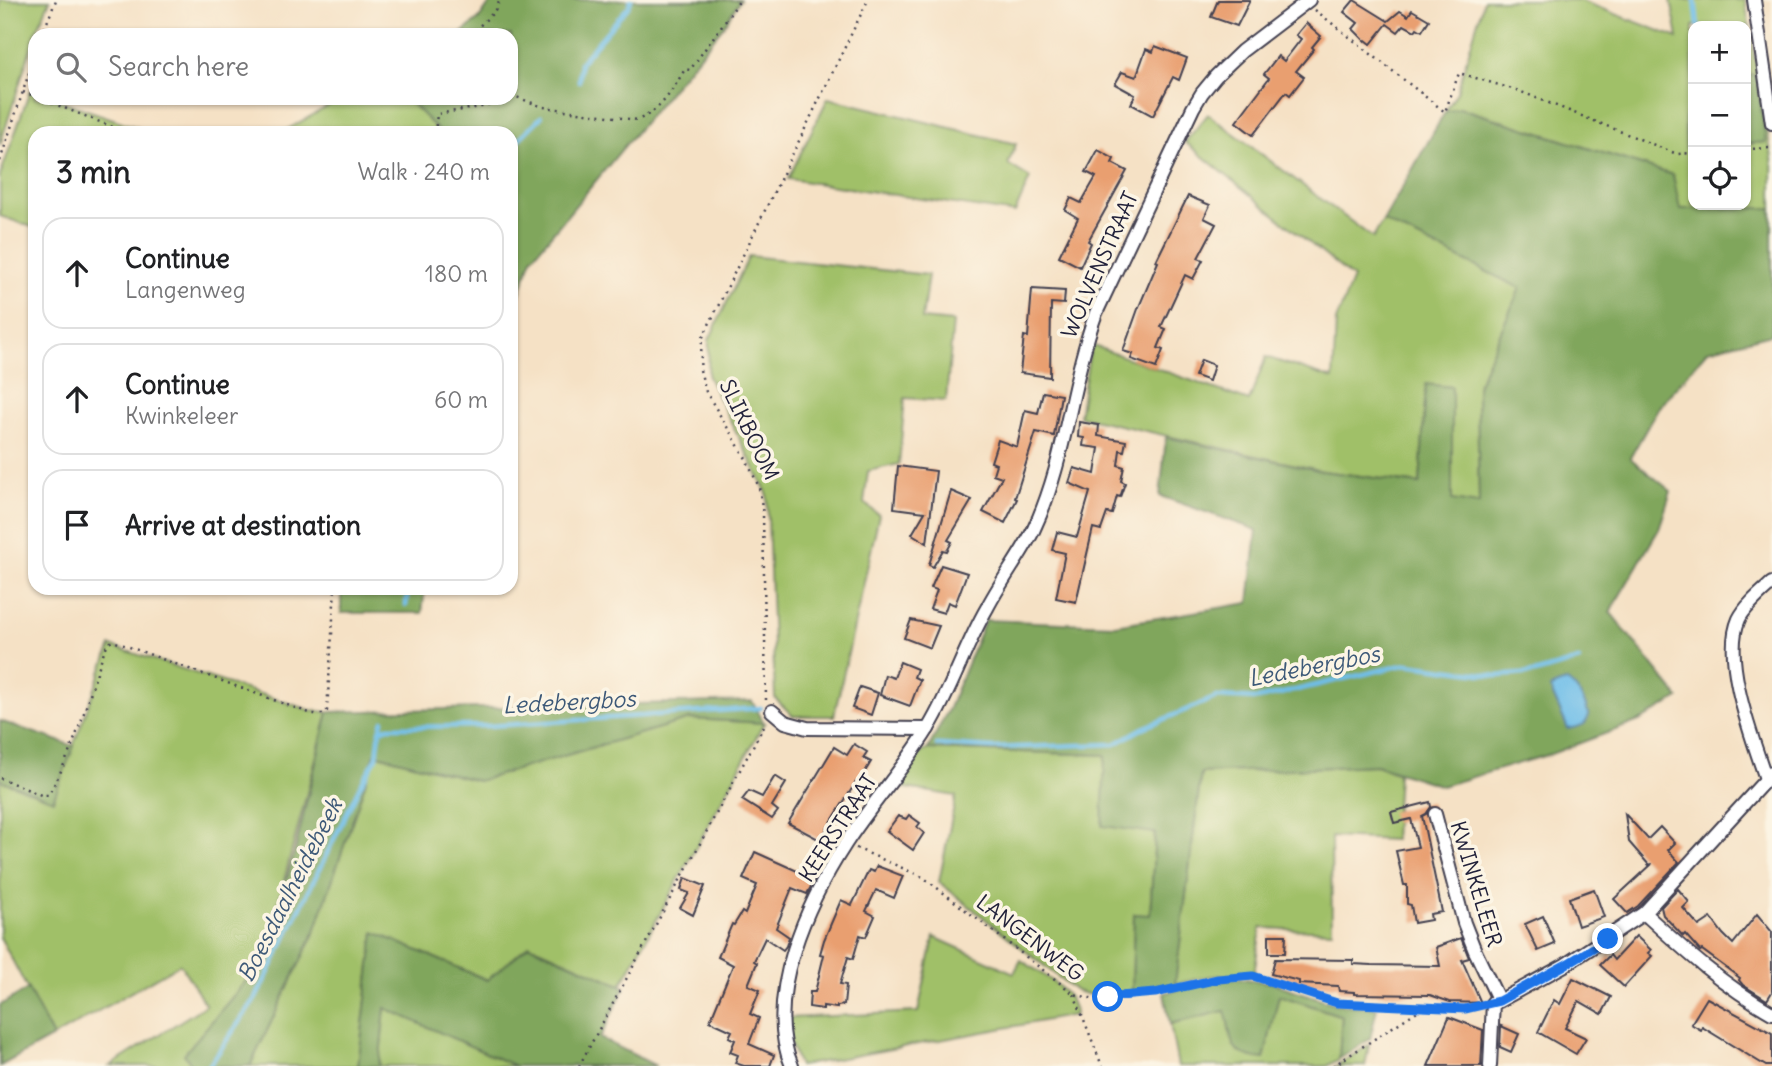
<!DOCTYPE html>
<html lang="en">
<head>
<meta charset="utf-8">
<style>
  :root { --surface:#fff; --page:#f2f2f2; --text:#202124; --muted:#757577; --line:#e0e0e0 }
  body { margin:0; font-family:Delius,sans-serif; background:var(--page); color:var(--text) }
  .controls { position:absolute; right:21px; top:21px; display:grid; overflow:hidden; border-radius:14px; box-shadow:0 2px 5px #0004 }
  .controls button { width:63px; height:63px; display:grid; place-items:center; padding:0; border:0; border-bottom:2px solid var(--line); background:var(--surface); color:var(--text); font:35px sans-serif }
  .stop { position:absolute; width:21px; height:21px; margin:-16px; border:5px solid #1a73e8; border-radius:50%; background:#fff }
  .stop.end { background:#1a73e8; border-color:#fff; box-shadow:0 2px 7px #0008 }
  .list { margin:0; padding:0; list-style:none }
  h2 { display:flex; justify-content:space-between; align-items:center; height:91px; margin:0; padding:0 28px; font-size:30px }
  h2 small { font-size:23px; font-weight:400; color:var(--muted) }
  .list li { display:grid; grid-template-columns:46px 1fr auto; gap:21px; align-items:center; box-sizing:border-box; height:112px; margin:0 14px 14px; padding:0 14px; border:2px solid var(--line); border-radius:21px }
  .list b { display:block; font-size:26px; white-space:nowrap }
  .list p { margin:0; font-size:23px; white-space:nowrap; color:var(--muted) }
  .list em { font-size:23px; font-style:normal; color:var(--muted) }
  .icon { flex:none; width:38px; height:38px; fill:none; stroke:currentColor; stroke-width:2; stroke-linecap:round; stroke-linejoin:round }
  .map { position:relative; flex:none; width:1772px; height:1066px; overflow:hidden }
  .search { position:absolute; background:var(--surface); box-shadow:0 2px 5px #0004; left:28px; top:28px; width:490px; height:77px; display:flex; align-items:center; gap:18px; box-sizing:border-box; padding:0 24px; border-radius:21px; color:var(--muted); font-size:26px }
  .panel { position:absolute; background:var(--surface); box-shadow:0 2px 5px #0004; left:28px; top:126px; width:490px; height:469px; border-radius:21px }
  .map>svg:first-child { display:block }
  .green { fill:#a0c068; stroke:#617152; stroke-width:2; fill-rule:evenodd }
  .forest { fill:#80a65c; stroke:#51644c; stroke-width:2 }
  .water { fill:#6ebee9; stroke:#487092; stroke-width:2 }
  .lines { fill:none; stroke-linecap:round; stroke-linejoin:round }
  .stream { stroke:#6ebee9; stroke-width:4.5 }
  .building { fill:#e99f6f }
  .street-casing { stroke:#423f50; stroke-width:16 }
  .path { stroke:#423f50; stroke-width:2.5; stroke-dasharray:2 5; stroke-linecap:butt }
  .street { stroke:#fff; stroke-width:12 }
  .route { stroke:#1a73e8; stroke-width:9 }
  .labels { text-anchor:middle; stroke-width:7; stroke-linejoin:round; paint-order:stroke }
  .street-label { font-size:21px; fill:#22223b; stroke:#fcf5e5 }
  .water-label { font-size:23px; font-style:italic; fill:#3d5978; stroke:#fcf5e5 }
</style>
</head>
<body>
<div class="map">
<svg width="1772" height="1066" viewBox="0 0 1772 1066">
  <rect width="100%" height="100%" fill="#fcf5e5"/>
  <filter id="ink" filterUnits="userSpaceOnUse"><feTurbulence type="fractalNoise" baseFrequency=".0143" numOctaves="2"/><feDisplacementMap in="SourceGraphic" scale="14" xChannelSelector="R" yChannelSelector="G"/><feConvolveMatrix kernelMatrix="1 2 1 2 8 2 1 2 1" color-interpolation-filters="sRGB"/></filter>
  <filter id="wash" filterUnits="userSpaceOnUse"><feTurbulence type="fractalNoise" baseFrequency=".00686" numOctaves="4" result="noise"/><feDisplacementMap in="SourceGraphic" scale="28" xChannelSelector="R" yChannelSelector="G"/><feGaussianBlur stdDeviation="1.57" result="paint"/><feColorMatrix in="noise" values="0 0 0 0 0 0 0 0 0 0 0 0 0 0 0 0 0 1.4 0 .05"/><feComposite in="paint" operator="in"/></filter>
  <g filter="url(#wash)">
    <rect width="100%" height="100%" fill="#f5e1c5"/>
    <g class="green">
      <path d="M0,0h50l-15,35 -35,110z"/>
      <path d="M1484,0h95l99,38 -7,-38h74l27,159v49l-93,1 -6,-34 -212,-67 -16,4 12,-20zM1693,26h53v50l10,-1 9,67 -19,2v61h-53v-58h-7l-1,-32 8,-16z"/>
      <path d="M30,90l5,2v6h18l100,35h-118v95l-35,-12v-40z"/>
      <path d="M343,98h63l35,35h-160z"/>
      <path d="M828,98l188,46 -8,20 22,14 -15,35 -227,-34z"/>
      <path d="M1208,114l165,124 10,-17 138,67 -44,98 2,119 -27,-4v-114l-26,-2 -6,99 -97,-13 -244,-55 12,-71 158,56 17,-44 67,22 3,-58 17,-43 -168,-136z"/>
      <path d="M749,256l179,19 -6,44 31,3 -7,79 -41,-3 -6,66 -31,7 -4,32 15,12 -45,201h-41l-18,-18 -8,-205 -59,-116 1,-37z"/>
      <path d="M111,646l199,64 18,2 -65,249 -78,93 8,12h-83l96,-61 -26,-41 -127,73 -53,-100v-157l53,19z"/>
      <path d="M690,719l74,4 -143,262 -91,-40 -42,35 -114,-47 -16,133h-108l65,-135 60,-177 103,27z"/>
      <path d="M928,749l177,6 50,78 -5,83 -16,-2 -2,79 -42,2 -14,-4 -137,-109 17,-86 -62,-10 21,-30z"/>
      <path d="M1376,765l22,9 -4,66 -63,-3 1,94 -71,-3 -7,46 -43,2 -36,8 26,-211z"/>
      <path d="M934,937l80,36 7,-13c18,13 54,30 54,55l-276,51 -10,-26 -1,-22 130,-6z"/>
      <path d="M1279,995l63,21 -3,43 -12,7h-149l-8,-42 56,-14 7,35 31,14z"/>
      <path d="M385,1007l130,59h-136z"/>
      <path d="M1369,1045l-4,21h-29z"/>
    </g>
    <g class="forest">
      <path d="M492,0h248l-17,27 -191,231 -21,60v-185h-70l-35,-35h105v-63h-52l20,-16z"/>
      <path d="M1756,74l10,68 -20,2v-68z"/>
      <path d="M1693,99v48l-7,1 -1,-33z"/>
      <path d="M1460,108l213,67 7,34 92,-1v126l-64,16 -50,58 -28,50 41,33 -12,38 -49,83 69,86 -40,23 -88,33 -109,32 -66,-21 -175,8 -26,211 -43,9 2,-79 16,1 5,-82 -53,-7 3,-71 -177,-6 21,-41 36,-88 130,5 134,-22 8,-73 -97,-34 6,-59 157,34 97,13 6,-100 26,3v113l27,4 -2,-118 43,-98 -137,-67 62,-109z"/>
      <path d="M341,588h84l-3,25h-81z"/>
      <path d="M752,701l12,22 -74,-4 -212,62 -103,-27 -60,177 -65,135h-57l-9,-12 79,-93 32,-111 33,-138z"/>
      <path d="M0,721l74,25 -21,54 -53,-20z"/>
      <path d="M374,932l113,48 42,-35 96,42 -25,51 56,28h-141l-130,-58 -6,58h-21z"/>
      <path d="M1239,978l34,5 63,21 41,4 -7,31 -31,20 3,-43 -63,-21 -15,64c-38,-4 -30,-17 -39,-48l-55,13 -6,-31 54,-13z"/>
      <path d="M28,989l25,48 -53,29v-61z"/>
    </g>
    <path class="water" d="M1567,681c10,6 29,33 17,43 -4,3 -11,4 -16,5l-18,-41z"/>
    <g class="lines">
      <g class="stream">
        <path d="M1695,0l3,26"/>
        <path d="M579,81l1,-18 49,-57 2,-6"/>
        <path d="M511,147l30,-30"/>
        <path d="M406,605l2,-17"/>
        <path d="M381,730l7,-3 100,-1 273,-18"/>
        <path d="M937,745l56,3 122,-4 28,-16 74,-31 41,2 149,-35 90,12 38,-3 44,-13"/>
        <path d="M209,1066l47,-68 105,-214 16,-27 3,-26 3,-10"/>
      </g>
    </g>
    <g id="blocks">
      <g class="building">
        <path d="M1218,0h32l-13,26 -26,-9z"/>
        <path d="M1354,0l34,21 12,-10 8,5 4,-6 17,10 -7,11 -5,-3 -2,3 -11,-6 -6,7 -11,-8 -16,20 -5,-4 -1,1 -12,-12 5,-6 -14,-11z"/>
        <path d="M1306,23l15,13 -9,11 2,2 -18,22 8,6 -14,18 -4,-3 -33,43 -17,-13 33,-44 -5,-4 14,-18 6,5 17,-22 -5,-4z"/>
        <path d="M1155,46l32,12 -8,22 -6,-3 -20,39 -22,-12 4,-9 -20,-11 7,-12 14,5 10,-28 7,3z"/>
        <path d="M1098,150l16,9 -2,4 15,8 -39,70 3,2 -11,24 -21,-11 19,-38 -13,-8 6,-12 10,5 15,-26 -10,-5z"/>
        <path d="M1188,196l22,9 -6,13 12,6 -18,34 5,2 -10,19 -8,-4 -24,52 5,2 -8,19 5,2 -7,18 -25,-9 2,-5 -10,-3 15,-42 20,-47 -2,-1z"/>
        <path d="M1032,289l33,2 -1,13 -13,-1 -1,74 -30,-4 4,-37 4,1z"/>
        <path d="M1201,360l13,5 -5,16 -14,-5z"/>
        <path d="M1043,392l18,3 -7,41 -18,-4 -21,66 2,1 -12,24 -22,-11 19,-35 -9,-3 3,-10 -5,-2 7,-22 19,7 8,-37 13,3z"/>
        <path d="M1079,422l20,3 -1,11 28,5 -2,10 -4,-1 -2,15 6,2 -3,14 4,2 -5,14 -3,-1 -5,18 -5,-1 -6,17 -8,-2 -17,74 -20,-4 9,-45 -13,-3 5,-18 20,5 13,-45 -21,-9 5,-15 21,6 4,-26 -16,-2 1,-8 -6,-1z"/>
        <path d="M898,466l38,5 -9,72 -15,-9 13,-22 -31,-4z"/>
        <path d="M951,491l21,9 -24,40 4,2 -5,9 -4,-1 -10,17 -4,-2z"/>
        <path d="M941,565l26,8 -12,32 -7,-3 -4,11 -14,-4 7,-19 -6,-2z"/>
        <path d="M911,620l28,6 -9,22 -26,-10z"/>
        <path d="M900,662l17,7 -3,8 6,3 -10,26 -30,-11 5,-20 9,3z"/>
        <path d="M860,687l18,6 -7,22 -19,-7z"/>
        <path d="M854,744l13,8 -4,6 8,4 -13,21 -2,-1 -36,58 -32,-17 46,-76 13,8z"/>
        <path d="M775,776l11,7 -14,23 6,5 -6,8 -30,-19 7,-9 13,6z"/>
        <path d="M1430,802l1,5 -5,7 -4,2 20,96 -12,2 1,6 -17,3 -3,-18 -4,-1v-19h-3l-8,-34 22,-4 -7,-28 -17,4 -3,-11z"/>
        <path d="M1625,814l23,25 12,-12 15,16 -7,7 11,12 -41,44 -11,7 -13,-14 38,-35 -3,1 -20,-23z"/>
        <path d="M909,815l11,8 -3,4 7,6 -11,17 -26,-19 11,-15 8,3z"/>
        <path d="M755,852l60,27 -8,15 -15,-6 -16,40 13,9 -3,9 -3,4 -18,-12 -11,23 3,2 -9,22 12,5 -10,24 9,4 -10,26 25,11 -4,11h-26l-9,-3 3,-8 -8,-3 5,-12 -6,-3 3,-6 -22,-10 23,-56 -15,-8 14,-33 2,1 8,-13 3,2 12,-29 -14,-6z"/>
        <path d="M877,866l26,10 -9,22 -18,-8 -10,21 9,5 -9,21 -6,-2 -7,24 -5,-2 -8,27 6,1 -2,20 -7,1v2l-14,-2v3l-14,-2 1,-15h5l9,-37 -4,-1 4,-14 17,-40 11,5 17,-35 5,2z"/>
        <path d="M685,878l20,8 -12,29 -13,-7 9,-15 -8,-3z"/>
        <path d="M1594,889l10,28 -26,9 -9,-28z"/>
        <path d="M1678,889l11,13 -6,6 16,18 12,-8 12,16 10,10 24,-30 15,18v60l-5,8 -24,-15 -4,-5 1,-2 -38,-28 -2,1 -15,-17 -2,2 -20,-21 -2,-8z"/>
        <path d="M1543,916l12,28 -17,7 -13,-27z"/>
        <path d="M1269,935h17l-1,18h-16z"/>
        <path d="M1636,936l15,14 -3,3 4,3 -28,31 -24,-22 10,-10 4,5z"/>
        <path d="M1461,938l8,20 -7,2 19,43 -31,-1 -20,-7 -76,-1v-2l-15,-1 -1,-5 -39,-2v-3l-28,-7 4,-15 78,1v4l19,1 68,1 -4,-19z"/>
        <path d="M1573,978l38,19 -9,17 -23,-13 -14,27 21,10 -10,16 -38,-22 16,-32 6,4z"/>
        <path d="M1707,998l65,35v33h-6l-64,-39 -1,3 -10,-6z"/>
        <path d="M1449,1017l34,13 -2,36h-53z"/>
        <path d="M1501,1026l18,8 -8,18 -11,-5z"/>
      </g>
    </g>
  </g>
  <g filter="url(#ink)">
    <use href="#blocks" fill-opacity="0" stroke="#423f50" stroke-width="2"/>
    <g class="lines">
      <g class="street-casing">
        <g id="street">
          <path d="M1754,0l18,123"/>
          <path d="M772,711l13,11 22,6 121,1"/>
          <path d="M1766,779c-13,-39 -45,-120 -27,-160 7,-14 22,-26 33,-36"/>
          <path d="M1435,814l29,109 11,28 24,50 66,-36 79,-52 128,-140"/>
          <path d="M1644,913c40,37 80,73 128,100"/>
          <path d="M792,1066c-30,-68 17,-166 54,-223 26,-40 59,-76 83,-116 23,-38 36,-81 58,-119 14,-27 32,-50 46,-77 33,-69 37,-147 63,-218l97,-205 9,-15 14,-17 26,-25 67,-51"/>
          <path d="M1490,1066l3,-64"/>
        </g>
      </g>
      <g class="path">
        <path d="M1315,10l130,102 14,-39 60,18 158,63 16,-1"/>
        <path d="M42,35l14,-35"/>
        <path d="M470,35l24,-23 6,-12"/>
        <path d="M23,92l12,4"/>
        <path d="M511,97l3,-1 29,11 94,13c24,-9 35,-29 48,-51l5,1 50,-70"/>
        <path d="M39,98l89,35"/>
        <path d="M435,133l2,-19 44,-7 28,-9"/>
        <path d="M1746,149l26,-1"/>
        <path d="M0,161l35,-106"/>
        <path d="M766,700l-3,-186 -4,-27 -14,-30 -39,-65 -6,-22 2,-31 166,-339"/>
        <path d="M0,778l41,17h7c26,-43 39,-93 55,-141l5,-11 5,-2 199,73h10l5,-3 8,-123"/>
        <path d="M856,848l67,29 151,117 16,4 42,-2 23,-3 63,-14 35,-3 84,27 128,6 14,-4"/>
        <path d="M1074,994l28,72"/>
        <path d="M579,1066l186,-342"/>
        <path d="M1333,1066l92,-60"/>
      </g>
      <use href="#street" class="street"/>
    </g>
  </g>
  <g class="lines" filter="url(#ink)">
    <path class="route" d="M1108,997l47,-4 63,-14 35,-3 84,27 128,6 34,-8 66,-36 43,-26"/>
  </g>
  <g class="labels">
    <g class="street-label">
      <text transform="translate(1100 265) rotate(-66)" y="7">WOLVENSTRAAT</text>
      <text transform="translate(749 430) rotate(64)" y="7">SLIKBOOM</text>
      <text transform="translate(838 828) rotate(-57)" y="7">KEERSTRAAT</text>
      <text transform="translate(1476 884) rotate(73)" y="7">KWINKELEER</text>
      <text transform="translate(1030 938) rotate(37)" y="7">LANGENWEG</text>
    </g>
    <g class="water-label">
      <text transform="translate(1314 666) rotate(-11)" y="8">Ledebergbos</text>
      <text transform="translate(569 702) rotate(-3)" y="8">Ledebergbos</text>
      <text transform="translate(290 890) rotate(-63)" y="8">Boesdaalheidebeek</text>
    </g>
  </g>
</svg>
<div class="controls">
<button>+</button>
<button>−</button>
<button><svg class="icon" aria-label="locate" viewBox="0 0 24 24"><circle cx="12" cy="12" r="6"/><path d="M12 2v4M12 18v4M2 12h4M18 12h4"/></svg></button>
</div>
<div class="stop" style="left:1108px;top:997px"></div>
<div class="stop end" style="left:1608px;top:939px"></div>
<div class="search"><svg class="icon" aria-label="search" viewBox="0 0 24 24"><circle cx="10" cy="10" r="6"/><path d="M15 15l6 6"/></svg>Search here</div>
<section class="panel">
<h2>3 min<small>Walk · 240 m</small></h2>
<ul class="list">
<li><svg class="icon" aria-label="ahead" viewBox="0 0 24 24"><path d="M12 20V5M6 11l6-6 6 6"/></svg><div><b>Continue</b><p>Langenweg</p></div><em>180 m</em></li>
<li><svg class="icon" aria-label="ahead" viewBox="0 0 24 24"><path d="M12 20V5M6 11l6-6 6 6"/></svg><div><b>Continue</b><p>Kwinkeleer</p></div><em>60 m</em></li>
<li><svg class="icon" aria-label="arrive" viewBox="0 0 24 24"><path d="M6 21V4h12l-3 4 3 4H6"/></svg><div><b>Arrive at destination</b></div></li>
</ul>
</section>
</div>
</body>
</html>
